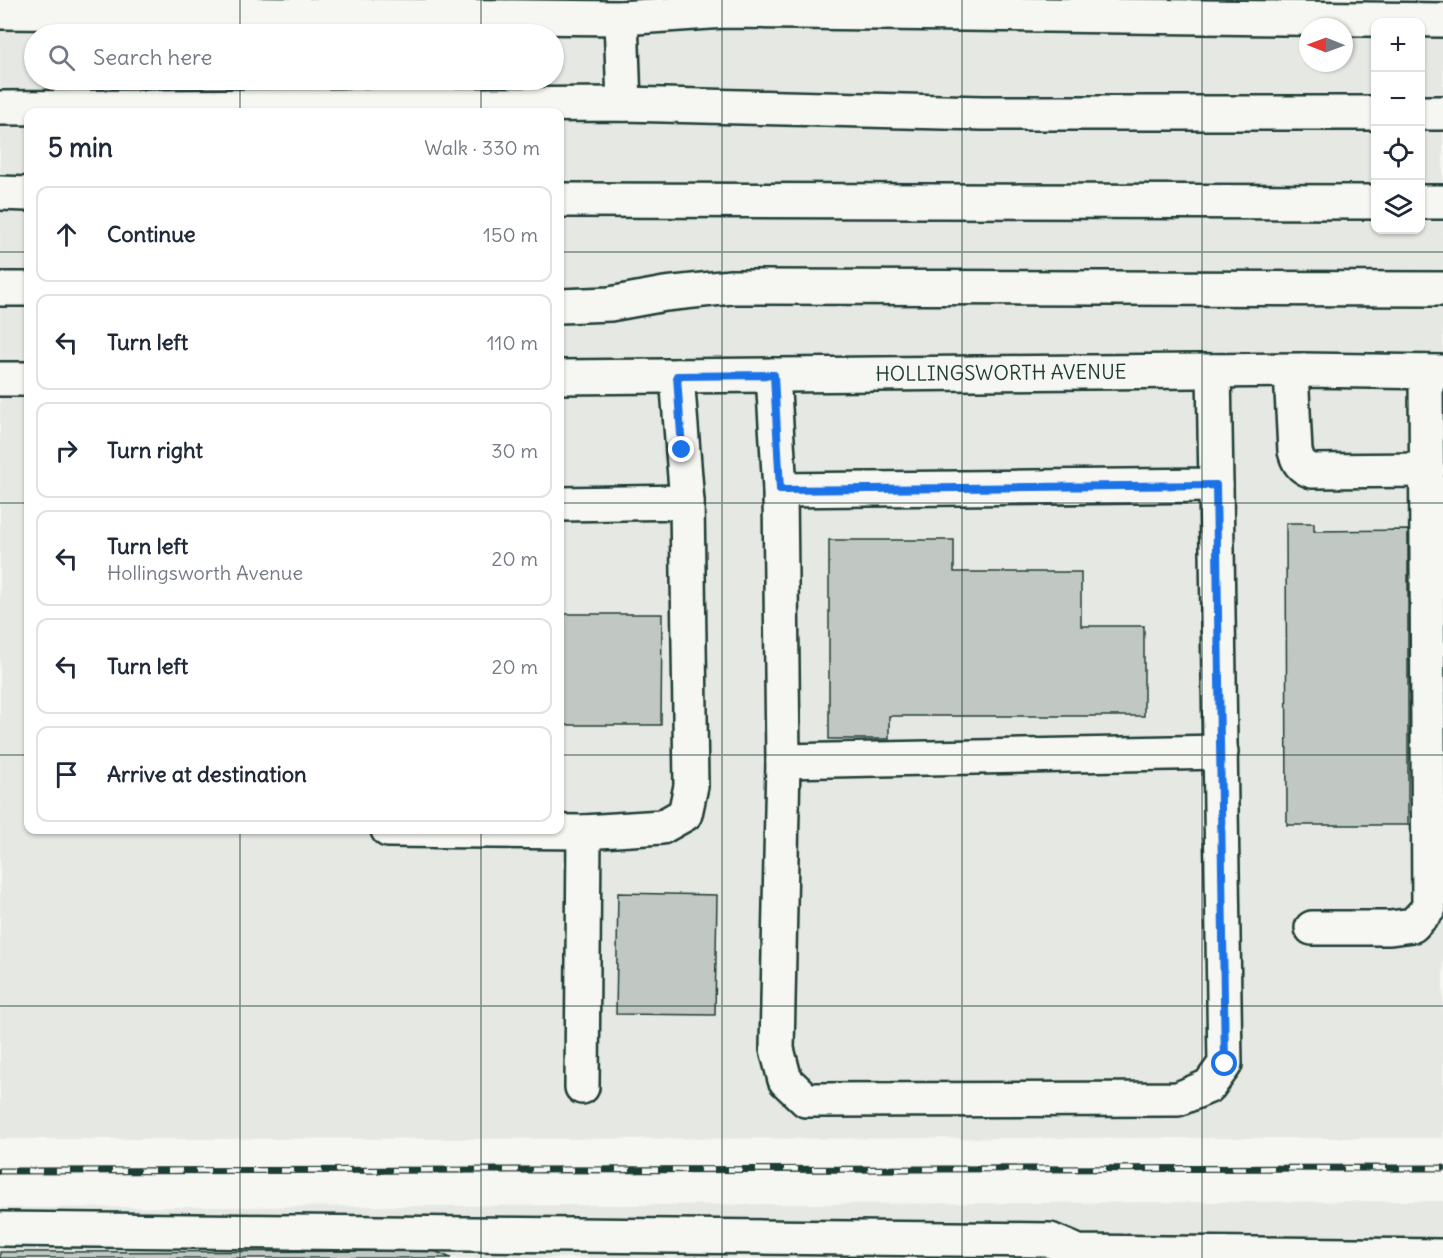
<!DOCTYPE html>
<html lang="en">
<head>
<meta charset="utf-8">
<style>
  :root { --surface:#fff; --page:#f2f2f3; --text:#1f2937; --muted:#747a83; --line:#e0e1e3 }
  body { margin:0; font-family:Delius,sans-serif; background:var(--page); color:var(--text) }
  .controls { position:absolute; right:18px; top:18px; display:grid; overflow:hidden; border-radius:12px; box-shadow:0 2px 4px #0004 }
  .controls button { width:54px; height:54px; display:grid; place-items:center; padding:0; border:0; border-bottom:2px solid var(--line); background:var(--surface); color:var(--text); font:30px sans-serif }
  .compass { position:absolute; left:1299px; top:18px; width:54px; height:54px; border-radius:50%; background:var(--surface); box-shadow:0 2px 4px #0004; rotate:271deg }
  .stop { position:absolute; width:18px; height:18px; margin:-14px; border:4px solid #1a73e8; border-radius:50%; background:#fff }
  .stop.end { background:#1a73e8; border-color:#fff; box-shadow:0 2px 6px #0008 }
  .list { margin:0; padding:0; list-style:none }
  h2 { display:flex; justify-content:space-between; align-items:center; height:78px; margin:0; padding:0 24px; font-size:26px }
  h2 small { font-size:20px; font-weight:400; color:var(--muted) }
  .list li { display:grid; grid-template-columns:39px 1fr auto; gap:18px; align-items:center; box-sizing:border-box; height:96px; margin:0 12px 12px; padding:0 12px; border:2px solid var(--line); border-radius:12px }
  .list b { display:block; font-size:22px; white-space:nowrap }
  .list p { margin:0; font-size:20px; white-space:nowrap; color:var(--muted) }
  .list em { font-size:20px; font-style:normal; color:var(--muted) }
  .icon { flex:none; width:33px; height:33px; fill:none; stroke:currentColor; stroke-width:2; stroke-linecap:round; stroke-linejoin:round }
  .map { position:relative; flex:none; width:1443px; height:1258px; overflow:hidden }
  .search { position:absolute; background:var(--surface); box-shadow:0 2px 4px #0004; left:24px; top:24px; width:540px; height:66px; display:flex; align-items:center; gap:15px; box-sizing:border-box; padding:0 21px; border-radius:33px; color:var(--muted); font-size:22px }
  .panel { position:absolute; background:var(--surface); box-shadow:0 2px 4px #0004; left:24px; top:108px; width:540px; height:726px; border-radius:12px }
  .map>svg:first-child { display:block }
  .built { fill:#e6e8e4; fill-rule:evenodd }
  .building { fill:#c1c8c3; stroke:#1f3d34; stroke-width:1.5 }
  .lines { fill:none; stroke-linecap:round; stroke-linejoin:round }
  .minor-casing { stroke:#1f3d34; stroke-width:38 }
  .minor { stroke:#f6f6f2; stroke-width:33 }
  .rail-casing { stroke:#1f3d34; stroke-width:7 }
  .rail { stroke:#f6f6f2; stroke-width:4.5; stroke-dasharray:14; stroke-linecap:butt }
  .route { stroke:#1a73e8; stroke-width:8 }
  .grid { fill:none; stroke:#1f3d34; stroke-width:1.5; stroke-opacity:0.55 }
  .labels { text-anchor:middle; stroke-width:5; stroke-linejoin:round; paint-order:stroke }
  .street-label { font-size:20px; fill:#1f3d34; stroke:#f6f6f2 }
</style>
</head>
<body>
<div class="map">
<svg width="1443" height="1258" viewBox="0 0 1443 1258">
  <rect width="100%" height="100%" fill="#f6f6f2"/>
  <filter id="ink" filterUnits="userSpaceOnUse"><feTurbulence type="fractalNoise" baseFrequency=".0167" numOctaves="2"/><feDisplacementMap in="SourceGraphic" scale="12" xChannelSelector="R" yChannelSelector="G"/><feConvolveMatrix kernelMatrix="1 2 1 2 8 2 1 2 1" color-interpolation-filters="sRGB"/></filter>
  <g filter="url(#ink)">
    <g class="built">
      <path d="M0,0h1443v1138l-1443,1zM1376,22h44v208h-44zM1308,27h36v36h-36zM34,34h520v46h-520zM28,112h532v718h-532z"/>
      <path d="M1443,1201v57h-1443v-50z"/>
    </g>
    <g class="building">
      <path d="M1286,523h28v8l94,-1v295h-121z"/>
      <path d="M829,540h125v32h127v54h63v90h-255v23h-60z"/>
      <path d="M560,614h102l-1,111h-101z"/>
      <path d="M618,893l99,2 -2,120 -99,-1z"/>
      <path d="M434,1251l17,7h-451v-6z"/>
    </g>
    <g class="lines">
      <g class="minor-casing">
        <g id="minor">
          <path d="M0,12l621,6 104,-7 718,9"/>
          <path d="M621,18l3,86"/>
          <path d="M0,108l624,-4 359,9h393"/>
          <path d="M1420,113h23"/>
          <path d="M0,193l28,1"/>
          <path d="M560,200l816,2"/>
          <path d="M1420,202h23"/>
          <path d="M0,289h28"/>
          <path d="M560,306l50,-2 55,-10 66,-7 712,2"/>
          <path d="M1291,371l4,80c3,11 6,16 17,20l116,-1"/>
          <path d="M773,375l7,115 436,-5 -2,-114"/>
          <path d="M677,376l10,126"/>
          <path id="s1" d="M560,377l741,-7 142,2"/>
          <path d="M0,379h28"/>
          <path d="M780,490l3,271 -6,288 8,31 21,20 372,-1 31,-13 16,-22 -9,-579"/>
          <path d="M783,761l438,-9"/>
          <path d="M388,830l196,2 78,-5 23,-13 6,-28 -4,-284 -127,2"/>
          <path d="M1312,928h78l23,-3 16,-17 -3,-536"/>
          <path d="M582,1087l2,-255"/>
          <path d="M0,1229l1050,11 28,12 365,4"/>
        </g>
      </g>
      <use href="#minor" class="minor"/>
      <g class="rail-casing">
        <path id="rail" d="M0,1171l1443,-3"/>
      </g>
      <use href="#rail" class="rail"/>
    </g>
  </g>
  <g class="lines" filter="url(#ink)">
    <path class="route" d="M682,450l-5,-74 97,-1 6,115 436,-5 9,579"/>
  </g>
  <path class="grid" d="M240,0v34M481,0v34M722,0v1258M962,0v1258M1202,0v1258M240,80v32M481,80v32M0,252h28M560,252h883M0,503h28M560,503h883M0,755h28M560,755h883M240,830v428M481,830v428M0,1006h1443"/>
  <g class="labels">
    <g class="street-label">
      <text dy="7" stroke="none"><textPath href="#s1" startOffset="441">HOLLINGSWORTH AVENUE</textPath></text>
    </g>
  </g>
</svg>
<div class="controls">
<button>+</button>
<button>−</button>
<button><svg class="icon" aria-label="locate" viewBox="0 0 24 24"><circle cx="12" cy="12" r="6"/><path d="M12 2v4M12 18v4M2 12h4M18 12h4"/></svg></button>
<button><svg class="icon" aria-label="layers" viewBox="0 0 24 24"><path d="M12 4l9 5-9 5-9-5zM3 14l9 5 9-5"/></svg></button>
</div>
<svg class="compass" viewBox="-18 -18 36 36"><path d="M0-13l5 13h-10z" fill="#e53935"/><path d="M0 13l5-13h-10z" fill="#747a83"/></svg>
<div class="stop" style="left:1225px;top:1064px"></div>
<div class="stop end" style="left:682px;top:450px"></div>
<div class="search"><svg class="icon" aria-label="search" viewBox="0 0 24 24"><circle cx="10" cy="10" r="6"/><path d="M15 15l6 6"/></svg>Search here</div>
<section class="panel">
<h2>5 min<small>Walk · 330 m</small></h2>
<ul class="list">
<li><svg class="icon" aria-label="ahead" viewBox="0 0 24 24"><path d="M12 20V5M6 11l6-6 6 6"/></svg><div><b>Continue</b></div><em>150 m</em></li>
<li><svg class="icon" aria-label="left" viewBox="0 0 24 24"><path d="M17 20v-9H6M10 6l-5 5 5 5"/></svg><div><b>Turn left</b></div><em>110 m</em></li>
<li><svg class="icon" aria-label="right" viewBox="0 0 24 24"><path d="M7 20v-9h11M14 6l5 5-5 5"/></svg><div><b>Turn right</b></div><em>30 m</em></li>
<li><svg class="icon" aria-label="left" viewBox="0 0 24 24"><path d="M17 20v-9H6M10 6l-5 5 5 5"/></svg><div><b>Turn left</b><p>Hollingsworth Avenue</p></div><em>20 m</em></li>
<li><svg class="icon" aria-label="left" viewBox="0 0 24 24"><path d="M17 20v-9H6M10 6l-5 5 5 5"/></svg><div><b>Turn left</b></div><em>20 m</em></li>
<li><svg class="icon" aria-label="arrive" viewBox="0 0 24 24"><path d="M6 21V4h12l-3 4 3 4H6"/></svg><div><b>Arrive at destination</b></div></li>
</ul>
</section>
</div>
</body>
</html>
